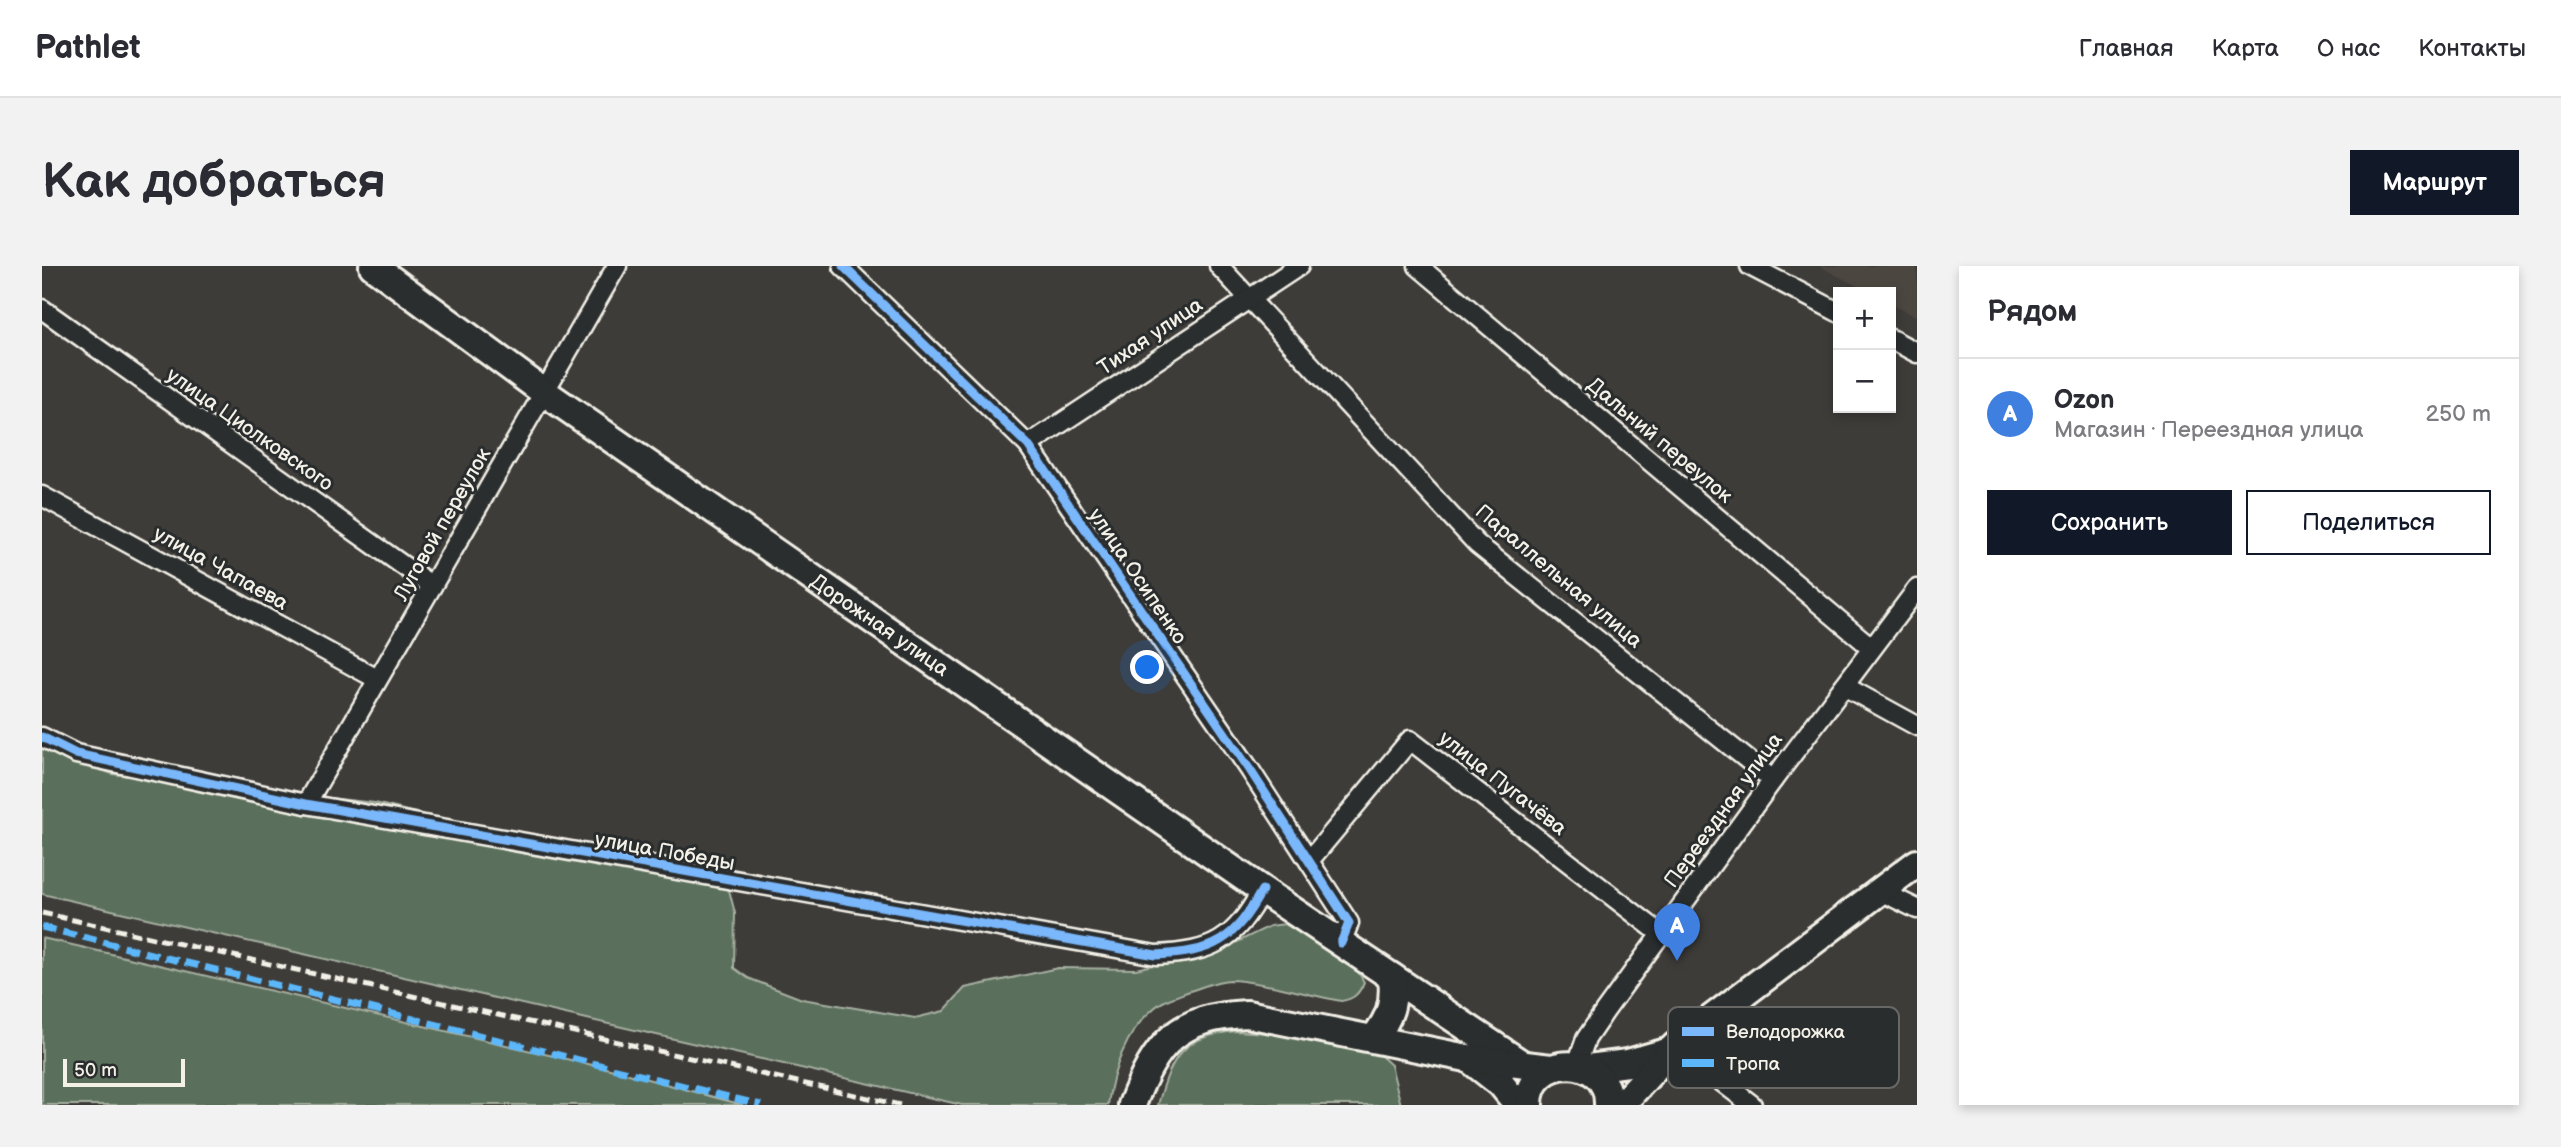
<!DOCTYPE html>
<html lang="ru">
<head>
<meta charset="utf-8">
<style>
  :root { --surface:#fff; --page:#f2f2f3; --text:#2b2b33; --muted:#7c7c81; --line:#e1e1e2; --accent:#111827 }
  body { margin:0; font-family:"Balsamiq Sans",sans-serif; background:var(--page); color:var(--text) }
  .controls { position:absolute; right:21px; top:21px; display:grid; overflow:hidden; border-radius:0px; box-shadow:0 4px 10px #0003 }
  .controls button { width:63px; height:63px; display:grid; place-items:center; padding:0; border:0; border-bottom:2px solid var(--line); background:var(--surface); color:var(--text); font:35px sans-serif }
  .scale { position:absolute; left:21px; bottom:18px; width:122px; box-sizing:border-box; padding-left:7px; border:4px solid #f4f1e8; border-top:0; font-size:19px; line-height:24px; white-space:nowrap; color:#f4f1e8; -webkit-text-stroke:5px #2a2d2e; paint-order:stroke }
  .you { position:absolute; left:1106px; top:402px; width:24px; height:24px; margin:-18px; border:5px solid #fff; border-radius:50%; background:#1a73e8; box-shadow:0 0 0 10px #1a73e833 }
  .badge { display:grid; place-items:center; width:46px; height:46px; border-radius:50%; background:var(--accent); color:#fff; font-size:23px; font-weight:700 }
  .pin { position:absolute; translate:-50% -58px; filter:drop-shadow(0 2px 4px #0008) }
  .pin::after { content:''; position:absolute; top:37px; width:24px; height:21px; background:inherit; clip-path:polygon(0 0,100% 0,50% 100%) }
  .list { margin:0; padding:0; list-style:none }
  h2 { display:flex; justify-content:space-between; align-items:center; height:91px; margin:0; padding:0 28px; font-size:30px }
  h2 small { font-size:23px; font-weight:400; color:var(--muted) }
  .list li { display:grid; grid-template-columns:46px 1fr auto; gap:21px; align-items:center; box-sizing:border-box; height:112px; padding:0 28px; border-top:2px solid var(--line) }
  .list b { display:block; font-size:26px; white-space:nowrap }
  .list p { margin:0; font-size:23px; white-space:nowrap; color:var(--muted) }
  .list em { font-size:23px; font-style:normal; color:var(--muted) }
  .actions { display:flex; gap:14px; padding:21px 28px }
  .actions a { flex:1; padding:16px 0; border:2px solid var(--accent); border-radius:0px; text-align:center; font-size:24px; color:var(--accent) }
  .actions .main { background:var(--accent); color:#fff }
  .map { position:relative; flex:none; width:1875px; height:839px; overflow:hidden; border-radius:0px }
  header { display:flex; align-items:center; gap:42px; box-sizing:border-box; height:98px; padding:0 35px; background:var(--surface); border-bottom:2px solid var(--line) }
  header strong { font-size:33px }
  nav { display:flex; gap:38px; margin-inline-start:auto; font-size:24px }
  .intro { display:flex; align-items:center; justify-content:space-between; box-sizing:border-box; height:168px; padding:0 42px }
  h1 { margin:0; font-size:49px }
  .button { padding:18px 32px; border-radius:0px; background:var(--accent); color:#fff; font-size:24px; font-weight:700 }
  main { display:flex; gap:42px; padding:0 42px }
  aside { flex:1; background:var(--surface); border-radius:0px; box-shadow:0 4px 10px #0003 }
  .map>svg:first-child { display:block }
  .built { fill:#4c4641 }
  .green { fill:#5a6f5b; stroke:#a7b0a2; stroke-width:2 }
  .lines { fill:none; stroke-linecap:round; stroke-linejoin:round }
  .street-casing { stroke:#f4f1e8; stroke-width:23 }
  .secondary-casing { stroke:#f4f1e8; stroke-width:32 }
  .street { stroke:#2a2d2e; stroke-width:18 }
  .secondary { stroke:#2a2d2e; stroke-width:26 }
  .rail { stroke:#f4f1e8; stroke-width:5; stroke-dasharray:10 5; stroke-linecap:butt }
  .quiet { stroke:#5cb8fa; stroke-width:7; stroke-dasharray:14 7; stroke-linecap:butt }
  .cycleway-casing { stroke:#2a2d2e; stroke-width:13 }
  .cycleway { stroke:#7ab7fb; stroke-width:9 }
  .labels { text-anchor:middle; stroke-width:6; stroke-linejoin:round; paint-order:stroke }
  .street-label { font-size:21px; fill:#f4f1e8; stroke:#2a2d2e }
  .key { fill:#2a2d2e; stroke:#676866; stroke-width:2 }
  .key-label { font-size:19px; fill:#f4f1e8 }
</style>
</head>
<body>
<header>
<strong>Pathlet</strong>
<nav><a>Главная</a><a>Карта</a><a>О нас</a><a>Контакты</a></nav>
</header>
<div class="intro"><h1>Как добраться</h1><a class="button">Маршрут</a></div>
<main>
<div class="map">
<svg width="1875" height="839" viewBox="0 0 1875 839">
  <rect width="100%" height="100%" fill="#3e3c39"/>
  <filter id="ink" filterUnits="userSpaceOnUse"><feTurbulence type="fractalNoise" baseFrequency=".0143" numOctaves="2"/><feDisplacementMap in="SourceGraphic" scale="14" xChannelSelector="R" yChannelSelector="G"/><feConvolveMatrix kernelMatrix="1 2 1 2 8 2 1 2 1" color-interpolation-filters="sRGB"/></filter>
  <g filter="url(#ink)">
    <path class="built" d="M1777,0h98v51l-26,-13v-12h-22z"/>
    <g class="green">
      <path d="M0,480l70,28 263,29 354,87 6,23 -1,55 14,10 54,21 113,19 29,-7 21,-23 93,-20 78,1 91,-22 43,-21 15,-2 70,42 9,16c-5,12 -10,17 -23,19 -36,-6 -73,-19 -110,-21 -14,0 -28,7 -41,11 -13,5 -28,9 -38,19 -26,22 -40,62 -44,95h-146l-920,-211z"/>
      <path d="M0,672l572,132 129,35h-701z"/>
      <path d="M1194,765l46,3 99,22 10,9 10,40h-243c14,-50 24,-68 78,-74z"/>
    </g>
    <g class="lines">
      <g class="street-casing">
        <g id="street">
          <path d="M801,0l185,179 222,325 99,153 -8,20"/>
          <path d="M1177,0l258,278 296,236"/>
          <path d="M1376,0l454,382"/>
          <path d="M1708,0l88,46"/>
          <path d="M0,43l390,277"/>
          <path d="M1849,73l26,14"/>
          <path d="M986,179l271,-179"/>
          <path d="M0,230l335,183"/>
          <path d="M1802,420l73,40"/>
          <path d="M0,471l34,17 230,50 850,151c58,-3 78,-14 106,-65"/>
          <path d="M264,538l311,-538"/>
          <path d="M1267,595l101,-121 251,194"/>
          <path d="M1838,625l37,18"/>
          <path d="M1633,780l77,59"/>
          <path d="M1535,798l9,-25 19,-28 168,-231 144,-191"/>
        </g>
      </g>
      <g class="secondary-casing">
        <g id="secondary">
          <path id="s1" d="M331,0l171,126 718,498 260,174"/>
          <path d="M1332,772c16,-20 21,-36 18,-61"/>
          <path d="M1427,793l32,25 17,21"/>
          <path d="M1546,802l40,-5 39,-11"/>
          <path d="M1090,839c24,-62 45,-88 115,-91l220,44 84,10"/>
          <path d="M1487,839c-1,-53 81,-53 79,0"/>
          <path d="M1579,839l54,-59 242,-183"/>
        </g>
      </g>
      <use href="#street" class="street"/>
      <use href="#secondary" class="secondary"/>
      <path class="rail" d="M0,647l858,192"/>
      <path class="quiet" d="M0,661l719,178"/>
      <g class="cycleway-casing">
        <g id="cycleway">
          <path d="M801,0l185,179 222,325 99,153 -8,20"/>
          <path d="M0,471l34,17 230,50 850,151c58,-3 78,-14 106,-65"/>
        </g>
      </g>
      <use href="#cycleway" class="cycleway"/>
    </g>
  </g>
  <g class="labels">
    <g class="street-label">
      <text transform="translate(1108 70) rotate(-34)" y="7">Тихая улица</text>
      <text transform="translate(208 163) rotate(35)" y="7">улица Циолковского</text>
      <text transform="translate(1618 174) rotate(40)" y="7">Дальний переулок</text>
      <text transform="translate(400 258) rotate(-60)" y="7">Луговой переулок</text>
      <text transform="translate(179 302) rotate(29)" y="7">улица Чапаева</text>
      <text transform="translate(1096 310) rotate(56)" y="7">улица Осипенко</text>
      <text transform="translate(1517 310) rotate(40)" y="7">Параллельная улица</text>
      <text dy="7" stroke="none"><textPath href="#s1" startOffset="621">Дорожная улица</textPath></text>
      <text transform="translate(1461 517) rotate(38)" y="7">улица Пугачёва</text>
      <text transform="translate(1681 544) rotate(-54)" y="7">Переездная улица</text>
      <text transform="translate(623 585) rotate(10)" y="7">улица Победы</text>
    </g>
  </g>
  <rect x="1626" y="741" width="231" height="81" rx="10" class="key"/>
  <rect x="1640" y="761" width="32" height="9" fill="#7ab7fb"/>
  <rect x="1640" y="793" width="32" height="8" fill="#5cb8fa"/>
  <g class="key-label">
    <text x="1684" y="772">Велодорожка</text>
    <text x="1684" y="804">Тропа</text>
  </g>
</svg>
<div class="controls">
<button>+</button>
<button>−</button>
</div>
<div class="scale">50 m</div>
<div class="you"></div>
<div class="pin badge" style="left:1635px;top:695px;background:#3f7fe0">A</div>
</div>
<aside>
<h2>Рядом<small></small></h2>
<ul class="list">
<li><span class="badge" style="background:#3f7fe0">A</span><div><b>Ozon</b><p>Магазин · Переездная улица</p></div><em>250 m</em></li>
</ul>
<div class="actions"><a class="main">Сохранить</a><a>Поделиться</a></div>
</aside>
</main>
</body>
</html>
